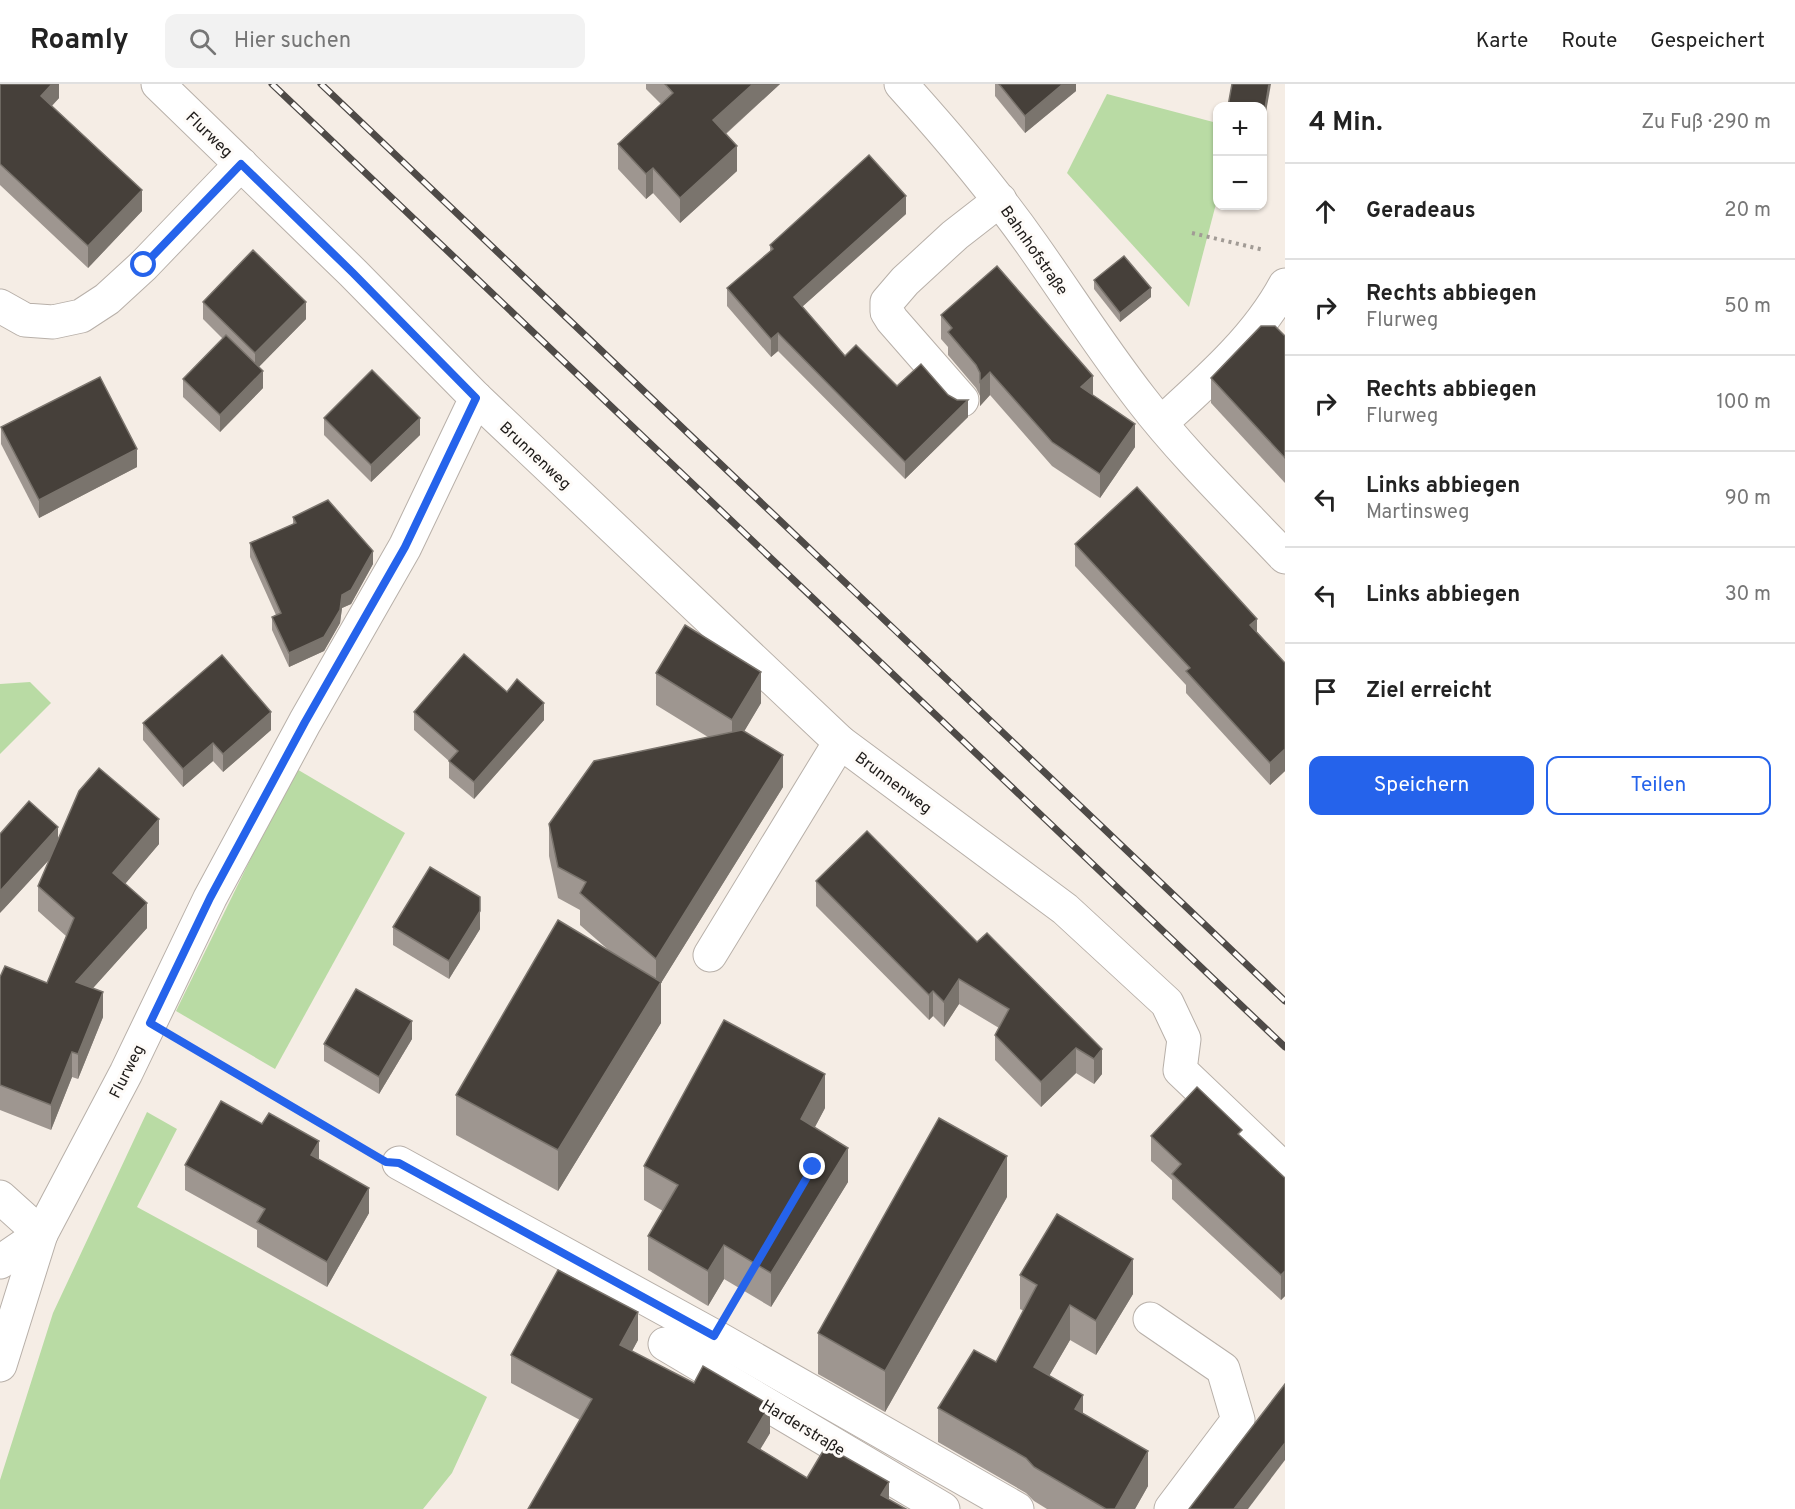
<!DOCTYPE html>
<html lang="de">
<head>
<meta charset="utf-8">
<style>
  :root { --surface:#fff; --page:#f2f2f2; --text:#222; --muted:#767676; --line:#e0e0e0; --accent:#2563eb }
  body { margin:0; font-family:Overpass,sans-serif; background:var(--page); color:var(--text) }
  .controls { position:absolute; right:18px; top:18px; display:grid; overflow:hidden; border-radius:12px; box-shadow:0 2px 4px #0004 }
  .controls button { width:54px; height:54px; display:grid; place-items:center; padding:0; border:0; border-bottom:2px solid var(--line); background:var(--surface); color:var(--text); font:30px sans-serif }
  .stop { position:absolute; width:18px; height:18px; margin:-14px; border:4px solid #2563eb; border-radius:50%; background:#fff }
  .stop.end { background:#2563eb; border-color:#fff; box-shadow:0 2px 6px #0008 }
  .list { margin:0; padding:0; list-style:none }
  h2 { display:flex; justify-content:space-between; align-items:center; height:78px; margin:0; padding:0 24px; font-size:26px }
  h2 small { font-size:20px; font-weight:400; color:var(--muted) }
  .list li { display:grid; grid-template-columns:39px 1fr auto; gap:18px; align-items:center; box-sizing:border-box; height:96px; padding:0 24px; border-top:2px solid var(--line) }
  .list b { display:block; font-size:22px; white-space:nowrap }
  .list p { margin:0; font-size:20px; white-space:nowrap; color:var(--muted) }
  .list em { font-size:20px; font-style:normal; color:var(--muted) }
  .actions { display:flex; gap:12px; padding:18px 24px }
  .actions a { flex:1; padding:14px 0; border:2px solid var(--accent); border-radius:12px; text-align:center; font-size:21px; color:var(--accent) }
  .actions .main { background:var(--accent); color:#fff }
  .icon { flex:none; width:33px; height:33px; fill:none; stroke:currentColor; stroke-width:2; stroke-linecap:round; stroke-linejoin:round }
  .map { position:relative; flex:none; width:1285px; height:1425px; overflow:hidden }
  header { display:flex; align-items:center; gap:36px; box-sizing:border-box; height:84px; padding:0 30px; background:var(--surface); border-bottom:2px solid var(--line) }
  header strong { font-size:28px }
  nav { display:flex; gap:33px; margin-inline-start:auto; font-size:21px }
  .search { width:420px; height:54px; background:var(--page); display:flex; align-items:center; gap:15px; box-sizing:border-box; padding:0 21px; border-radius:12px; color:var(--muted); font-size:22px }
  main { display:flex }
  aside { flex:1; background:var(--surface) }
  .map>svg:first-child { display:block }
  .green { fill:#b9dba4 }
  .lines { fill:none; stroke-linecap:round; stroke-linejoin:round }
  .minor-casing { stroke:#b8b0a9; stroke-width:35 }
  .path { stroke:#a19b95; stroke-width:4; stroke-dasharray:3 4.5; stroke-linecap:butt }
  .minor { stroke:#fff; stroke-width:33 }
  .rail-casing { stroke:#4e4a47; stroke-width:7 }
  .rail { stroke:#fefbf8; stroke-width:4.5; stroke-dasharray:14; stroke-linecap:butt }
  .wall { fill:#9e9690 }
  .shaded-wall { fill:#7a746d }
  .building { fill:#46403a; stroke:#7a746d; stroke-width:1.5 }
  .route { stroke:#2563eb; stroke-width:8 }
  .labels { text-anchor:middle; stroke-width:6; stroke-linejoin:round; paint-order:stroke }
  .street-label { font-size:16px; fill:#1e1b19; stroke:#fefbf8 }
</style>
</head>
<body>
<header>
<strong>Roamly</strong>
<div class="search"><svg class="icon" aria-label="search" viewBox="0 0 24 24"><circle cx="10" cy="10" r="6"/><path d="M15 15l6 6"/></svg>Hier suchen</div>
<nav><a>Karte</a><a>Route</a><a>Gespeichert</a></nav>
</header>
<main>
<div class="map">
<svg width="1285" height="1425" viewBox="0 0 1285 1425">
  <rect width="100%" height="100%" fill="#f5ede5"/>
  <g class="green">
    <path d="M1107,10l110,29v77l-28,107 -122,-134z"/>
    <path d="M30,598l21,21 -51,51v-70z"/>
    <path d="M295,684l110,65 -130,236 -99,-58z"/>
    <path d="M147,1028l30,17 -40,78 350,190 -35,76 -29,36h-423v-29l53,-167z"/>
  </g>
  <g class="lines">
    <g class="minor-casing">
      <g id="minor">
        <path d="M901,0c47,52 92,105 132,162 36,51 69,103 108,153 43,56 95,106 144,158"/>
        <path d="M0,222l25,14 28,2 28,-6 26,-17 37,-34 97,-101"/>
        <path d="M476,314l364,344 225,167 102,94 17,36 -4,31 105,100"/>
        <path d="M962,316l-70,-80 -5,-8v-10l18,-21 50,-46 45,-35"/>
        <path d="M1161,339c45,-41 95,-84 124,-138"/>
        <path d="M710,871l130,-213"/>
        <path d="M399,1079l315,173 303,173"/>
        <path d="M0,1113l41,37"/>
        <path d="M0,1178l41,-28 85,-161 84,-175 95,-176 100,-175 71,-149 -123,-125 -195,-189"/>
        <path d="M1150,1235l73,50 15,51 -67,89"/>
        <path d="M665,1260l278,165"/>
        <path d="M0,1281l41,-131"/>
      </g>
    </g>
    <g class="path">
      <path d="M1192,149l72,17"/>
      <path d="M184,959l177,105"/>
      <path d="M734,1218l10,-17"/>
    </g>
    <use href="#minor" class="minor"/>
    <g class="rail-casing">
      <g id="rail">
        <path d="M272,0l1013,963"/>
        <path d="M321,0l964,917"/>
      </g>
    </g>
    <use href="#rail" class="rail"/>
  </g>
  <g class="wall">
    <path d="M0,0h59v14l-7,8 90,105 -54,57 -88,-83z"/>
    <path d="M646,0h134l-54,50 11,37 -57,52 -27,-30 -7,6 -28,-30v-25l43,-40 -15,-15z"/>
    <path d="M995,0h81v7l-51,42 -30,-37z"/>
    <path d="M906,130l-104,93 43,49 52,30 71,31 -63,62 -127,-128 -7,6 -44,-51v-18l43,-37v-6z"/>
    <path d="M1094,196l57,17 -31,25 -26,-33z"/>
    <path d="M203,218l103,17 -47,47 4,22 -43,44 -37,-35v-18l40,-40 -20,-20z"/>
    <path d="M941,231l152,81 42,51 -35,51 -48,-32 -62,-71 -10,11v-10l-4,-8 -28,-33v-8l-7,-8z"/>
    <path d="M1285,252v147l-74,-80v-25z"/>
    <path d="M324,334l96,17 -49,47 -47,-47z"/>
    <path d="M1,343l136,40 -98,51 -38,-74z"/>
    <path d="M293,433l80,47 -22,40 -9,4 -2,15 -16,28 -35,16 -17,-37v-13l4,-2 -26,-58v-14l43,-19z"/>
    <path d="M1075,460l182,88 28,31v108l-15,14 -84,-92v-8l-111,-119z"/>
    <path d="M656,589l105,30 -17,28 39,56 -122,196v40l-103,168 -102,-56v-40l156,-142 -32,-28v-15l-22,-12 -9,-42v-32l159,-87 -52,-32z"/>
    <path d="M507,608l37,28 -70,79 -25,-21v-17l-35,-31v-18z"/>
    <path d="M143,639l128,7 -48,42 -10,-11 -30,26 -40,-47z"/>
    <path d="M58,755l101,5 -34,40 22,44 -54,60 10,29 -25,62 -6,-2 -21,53 -51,-20v-133l47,6 19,-47 -28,-25v-25l12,-27 -50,54z"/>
    <path d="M816,797l161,61 125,107v25l-8,10 -18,-11 -35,34 -46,-47v-25l4,-7 -40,-24 -15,23 -11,-11 -4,4 -113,-114z"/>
    <path d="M480,827v18l-31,50 -56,-34v-18z"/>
    <path d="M412,955l-33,55 -55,-33v-17z"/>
    <path d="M825,1024l-10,19 33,55 -77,125 -47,-28 -16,27 -60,-36v-34l15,-25 -19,-11v-34z"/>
    <path d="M1151,1052l91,2 43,40v118l-4,4 -109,-101v-19l-21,-19z"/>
    <path d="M319,1076l50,53 -42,74 -70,-40v-17l-72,-40v-25z"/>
    <path d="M1007,1113l-122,215 -67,-38v-41z"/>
    <path d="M1020,1191l113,19 -37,61 -26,-15 -21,36 99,110 -13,23h-88l-13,-8 -8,-8 -88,-51v-34l58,-46 28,-51 -4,-2z"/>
    <path d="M638,1256l-6,11 138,82 -10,16 47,29 82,22 -309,-80 -69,-37v-28z"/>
  </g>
  <g class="shaded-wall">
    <path d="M52,0h7v14l-18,19v-21z"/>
    <path d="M753,0h27l-67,61v-25z"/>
    <path d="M1063,0h13v7l-51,42v-17z"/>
    <path d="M1269,0h2l-8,45v-9z"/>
    <path d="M737,62v25l-57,52v-25z"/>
    <path d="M653,84v25l-7,6v-25z"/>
    <path d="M142,106v21l-54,57v-22z"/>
    <path d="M906,112v18l-112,100v-17z"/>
    <path d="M1151,204v9l-31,25v-9z"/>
    <path d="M306,218v17l-51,52v-18z"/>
    <path d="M778,249v18l-7,6v-18z"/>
    <path d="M263,287v17l-43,44v-17z"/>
    <path d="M990,288v23l-10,11v-24z"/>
    <path d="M1093,292v24l-12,-13z"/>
    <path d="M968,316v17l-63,62v-17z"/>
    <path d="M420,334v17l-49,47v-17z"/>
    <path d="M1135,340v23l-35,51v-24z"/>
    <path d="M137,365v18l-98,51v-18z"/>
    <path d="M373,467v13l-22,40 -9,4 -2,15 -16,28 -35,16v-14l53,-58z"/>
    <path d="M1257,535v22l-7,-16z"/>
    <path d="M761,588v31l-29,49v-32z"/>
    <path d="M544,619v17l-70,79v-17z"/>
    <path d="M271,628v18l-48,42v-18z"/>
    <path d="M213,659v18l-30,26v-18z"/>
    <path d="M1285,665v22l-15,14v-22z"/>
    <path d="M783,671v32l-122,196v40l-103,168v-41l98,-160v-31z"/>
    <path d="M159,735v25l-46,54v-25z"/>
    <path d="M58,743v23l-58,63v-22z"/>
    <path d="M147,819v25l-71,79v-25z"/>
    <path d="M480,827v18l-31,50v-18z"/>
    <path d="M959,895v25l-15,23v-25z"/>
    <path d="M933,907v25l-4,4v-25z"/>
    <path d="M103,908v25l-25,62v-25z"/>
    <path d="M412,937v18l-33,55v-17z"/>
    <path d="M1076,964v25l-35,34v-25z"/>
    <path d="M1102,965v25l-8,10v-25z"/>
    <path d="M72,968v25l-21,53v-25z"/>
    <path d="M825,990v34l-24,45v-34z"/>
    <path d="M319,1057v25l-8,-11z"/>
    <path d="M848,1064v34l-77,125v-34z"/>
    <path d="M1007,1072v41l-122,215v-41z"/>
    <path d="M369,1104v25l-42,74v-25z"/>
    <path d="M724,1161v34l-16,27v-35z"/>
    <path d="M1133,1175v35l-37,61v-34z"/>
    <path d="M1285,1187v25l-4,4v-25z"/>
    <path d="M1070,1221v35l-36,62v-35z"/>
    <path d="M638,1228v28l-18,33v-28z"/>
    <path d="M1083,1311v35l-8,-21z"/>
    <path d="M770,1321v28l-22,37v-28z"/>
    <path d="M1285,1359v17l-37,49h-14z"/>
    <path d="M1148,1367v35l-13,23h-20z"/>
    <path d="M889,1398v27l-8,-14z"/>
  </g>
  <g class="building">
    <path d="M0,0h52l-11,12 101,94 -54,56 -88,-82z"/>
    <path d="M665,0h88l-40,36 24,26 -57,52 -27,-30 -7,6 -28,-30 55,-51z"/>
    <path d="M999,0h64l-38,32z"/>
    <path d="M1232,0h37l-6,36v-14h-35z"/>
    <path d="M869,71l37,41 -112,101 51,59 11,-11 41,41 24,-22 27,31 9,5h11l-63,62 -127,-129 -7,6 -44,-51 46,-39 -3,-4z"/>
    <path d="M253,166l53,52 -51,51 -52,-51z"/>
    <path d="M1124,172l27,32 -31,25 -26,-33z"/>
    <path d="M997,182l96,110 -12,11 54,37 -35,50 -48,-32 -62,-70 -10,10v-9l-4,-8 -28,-33 4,-4 -11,-13z"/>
    <path d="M1261,242h14l10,10v122l-74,-80z"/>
    <path d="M226,251l37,36 -43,44 -37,-36z"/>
    <path d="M372,286l48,48 -49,47 -47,-47z"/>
    <path d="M100,293l37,72 -98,51 -38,-73z"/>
    <path d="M1137,403l120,132 -7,6 35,38v86l-15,14 -84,-92 4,-3 -115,-124z"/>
    <path d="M328,416l45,51 -22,39 -9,5 -2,15 -16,27 -35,16 -17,-36 9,-4 -31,-70 46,-20 -3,-6z"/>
    <path d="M685,541l76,47 -29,48 -76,-47z"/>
    <path d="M464,570l43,38 10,-13 27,24 -70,79 -25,-21 9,-10 -44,-39z"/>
    <path d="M222,571l49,57 -48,42 -10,-11 -30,26 -40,-46z"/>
    <path d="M742,646l41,25 -127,204 -76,-66 6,-11 -28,-15 -9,-43 45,-63z"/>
    <path d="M99,684l60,51 -46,54 34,30 -71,79 27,10 -25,62 -6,-2 -21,53 -51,-20v-108l5,-11 42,17 27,-65 -36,-32 41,-95z"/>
    <path d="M29,717l29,26 -58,64v-57z"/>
    <path d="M867,747l110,111 10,-9 115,116 -8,10 -18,-11 -35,34 -46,-47 14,-26 -50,-30 -15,23 -11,-11 -4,4 -113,-114z"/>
    <path d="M430,783l50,30v14l-31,50 -56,-34z"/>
    <path d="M558,836l103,62 -103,168 -102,-55z"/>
    <path d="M356,905l56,32 -33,56 -55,-33z"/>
    <path d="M724,936l101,54 -24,45 47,29 -77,125 -47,-28 -16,26 -60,-35 30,-51 -34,-19z"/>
    <path d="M1197,1003l45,43 -4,4 47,44v93l-4,4 -109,-101 9,-10 -30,-28z"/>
    <path d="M221,1017l41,23 7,-11 50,28 -8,14 58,33 -42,74 -70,-40 8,-13 -80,-44z"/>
    <path d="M939,1034l68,38 -122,215 -67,-38z"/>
    <path d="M1057,1130l76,45 -37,62 -26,-16 -36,62 49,28 -8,14 73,42 -33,58h-9l-72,-42 -8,-9 -88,-50 36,-58 22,12 41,-77 -17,-10z"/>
    <path d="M558,1186l80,42 -18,33 74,38 9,-17 67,39 -22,37 59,36 19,-32 63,36 -8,13 25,14h-378l64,-110 -81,-44z"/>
    <path d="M1285,1300v59l-51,66h-45z"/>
  </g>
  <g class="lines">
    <path class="route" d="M144,181l97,-101 112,109 123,125 -71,149 -100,175 -95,176 -60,125 236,139 13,1 315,173 99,-169"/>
  </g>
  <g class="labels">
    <g class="street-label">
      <text transform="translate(210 50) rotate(44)" y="6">Flurweg</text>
      <text transform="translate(1035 166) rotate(55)" y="6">Bahnhofstraße</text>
      <text transform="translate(536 371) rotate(43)" y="6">Brunnenweg</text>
      <text transform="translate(894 698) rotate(37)" y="6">Brunnenweg</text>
      <text transform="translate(126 987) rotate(-63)" y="6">Flurweg</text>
      <text transform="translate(804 1343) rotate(31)" y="6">Harderstraße</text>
    </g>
  </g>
</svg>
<div class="controls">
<button>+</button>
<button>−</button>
</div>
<div class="stop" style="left:144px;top:181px"></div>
<div class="stop end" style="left:813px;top:1083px"></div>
</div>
<aside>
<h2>4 Min.<small>Zu Fuß · 290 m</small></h2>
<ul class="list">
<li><svg class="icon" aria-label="ahead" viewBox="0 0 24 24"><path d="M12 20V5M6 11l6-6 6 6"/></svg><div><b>Geradeaus</b></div><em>20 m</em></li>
<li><svg class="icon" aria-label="right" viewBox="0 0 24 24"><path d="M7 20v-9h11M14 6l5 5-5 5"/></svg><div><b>Rechts abbiegen</b><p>Flurweg</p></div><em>50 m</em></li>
<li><svg class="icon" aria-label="right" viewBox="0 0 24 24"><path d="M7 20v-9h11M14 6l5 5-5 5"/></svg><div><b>Rechts abbiegen</b><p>Flurweg</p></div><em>100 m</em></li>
<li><svg class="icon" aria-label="left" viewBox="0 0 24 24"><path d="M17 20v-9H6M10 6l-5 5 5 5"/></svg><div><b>Links abbiegen</b><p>Martinsweg</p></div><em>90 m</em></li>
<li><svg class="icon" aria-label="left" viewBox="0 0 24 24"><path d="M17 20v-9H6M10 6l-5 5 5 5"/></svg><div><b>Links abbiegen</b></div><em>30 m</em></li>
<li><svg class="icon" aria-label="arrive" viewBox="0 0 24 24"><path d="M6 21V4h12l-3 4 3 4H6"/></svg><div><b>Ziel erreicht</b></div></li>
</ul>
<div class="actions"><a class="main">Speichern</a><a>Teilen</a></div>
</aside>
</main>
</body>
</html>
